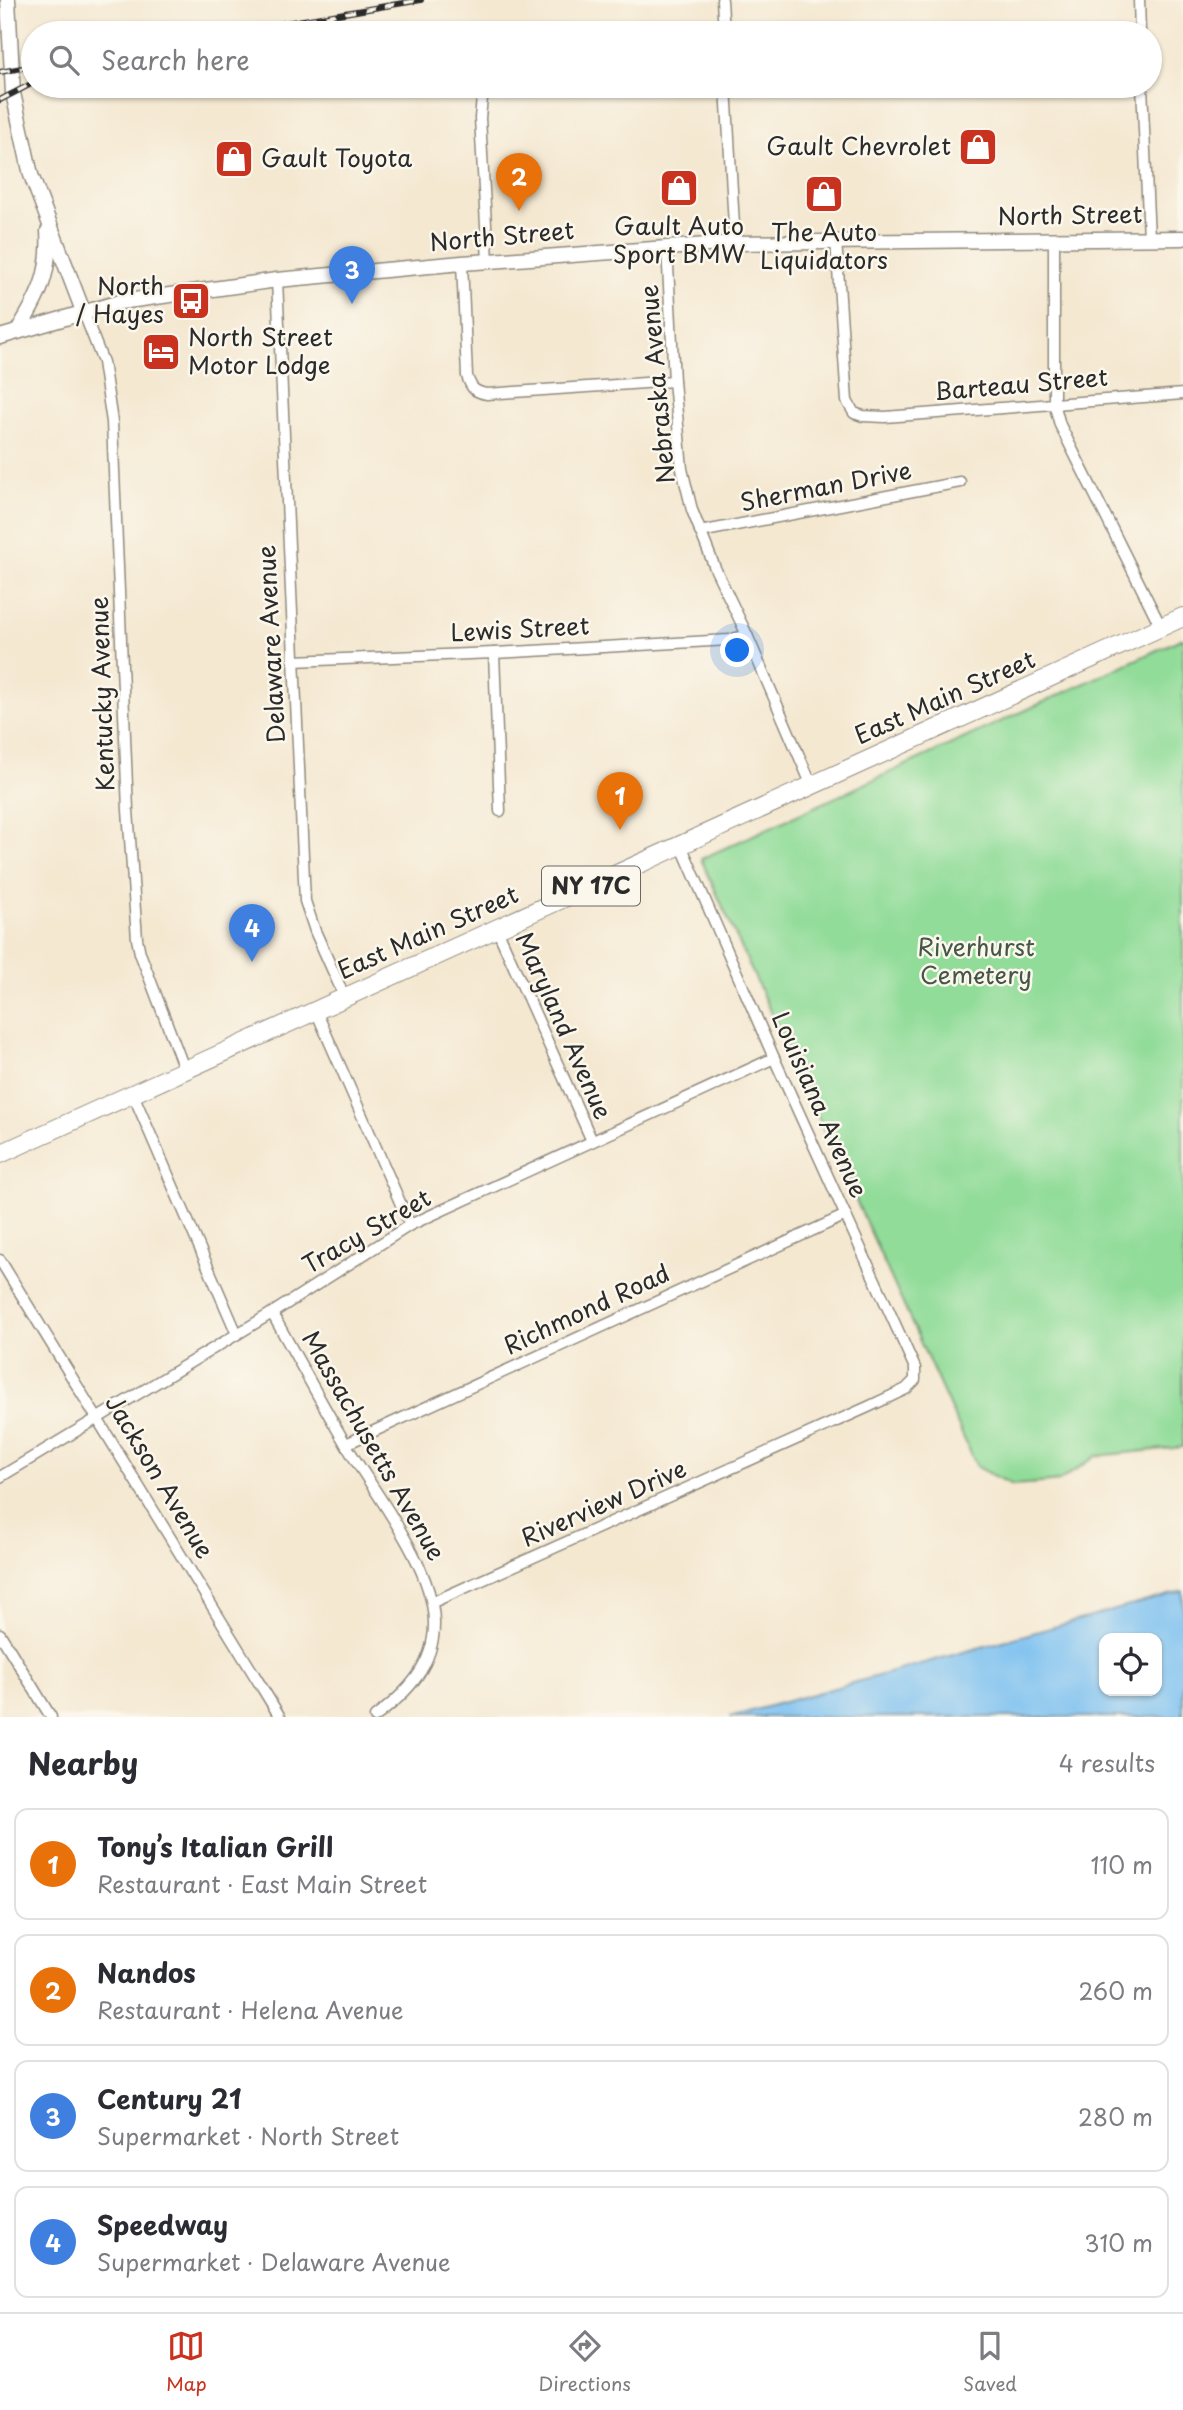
<!DOCTYPE html>
<html lang="en">
<head>
<meta charset="utf-8">
<style>
  :root { --surface:#fff; --page:#f2f2f3; --text:#2b2b33; --muted:#7c7c81; --line:#e1e1e2; --accent:#c8321e }
  body { margin:0; font-family:"Playpen Sans",sans-serif; background:var(--page); color:var(--text) }
  .controls { position:absolute; right:21px; bottom:21px; display:grid; overflow:hidden; border-radius:14px; box-shadow:0 2px 5px #0004 }
  .controls button { width:63px; height:63px; display:grid; place-items:center; padding:0; border:0; border-bottom:2px solid var(--line); background:var(--surface); color:var(--text); font:35px sans-serif }
  .you { position:absolute; left:738px; top:651px; width:24px; height:24px; margin:-18px; border:5px solid #fff; border-radius:50%; background:#1a73e8; box-shadow:0 0 0 10px #1a73e833 }
  .badge { display:grid; place-items:center; width:46px; height:46px; border-radius:50%; background:var(--accent); color:#fff; font-size:23px; font-weight:700 }
  .pin { position:absolute; translate:-50% -58px; filter:drop-shadow(0 2px 4px #0008) }
  .pin::after { content:''; position:absolute; top:37px; width:24px; height:21px; background:inherit; clip-path:polygon(0 0,100% 0,50% 100%) }
  .list { margin:0; padding:0; list-style:none }
  h2 { display:flex; justify-content:space-between; align-items:center; height:91px; margin:0; padding:0 28px; font-size:30px }
  h2 small { font-size:23px; font-weight:400; color:var(--muted) }
  .list li { display:grid; grid-template-columns:46px 1fr auto; gap:21px; align-items:center; box-sizing:border-box; height:112px; margin:0 14px 14px; padding:0 14px; border:2px solid var(--line); border-radius:14px }
  .list b { display:block; font-size:26px; white-space:nowrap }
  .list p { margin:0; font-size:23px; white-space:nowrap; color:var(--muted) }
  .list em { font-size:23px; font-style:normal; color:var(--muted) }
  .icon { flex:none; width:38px; height:38px; fill:none; stroke:currentColor; stroke-width:2; stroke-linecap:round; stroke-linejoin:round }
  .map { position:relative; flex:none; width:1183px; height:1717px; overflow:hidden }
  .search { position:absolute; background:var(--surface); box-shadow:0 2px 5px #0004; left:21px; right:21px; top:21px; height:77px; display:flex; align-items:center; gap:18px; box-sizing:border-box; padding:0 24px; border-radius:38px; color:var(--muted); font-size:26px }
  .sheet { height:595px; background:var(--surface) }
  nav { display:flex; justify-content:space-around; align-items:center; box-sizing:border-box; height:98px; border-top:2px solid var(--line); background:var(--surface); font-size:19px; color:var(--muted) }
  nav a { display:grid; justify-items:center; gap:4px }
  nav .on { color:var(--accent) }
  .map>svg:first-child { display:block }
  .green { fill:#91dc99; stroke:#5e8462; stroke-width:2 }
  .water { fill:#79bff0; stroke:#52758e; stroke-width:2; fill-rule:evenodd }
  .lines { fill:none; stroke-linecap:round; stroke-linejoin:round }
  .minor-casing { stroke:#908a7e; stroke-width:13 }
  .tertiary-casing { stroke:#908a7e; stroke-width:17 }
  .primary-casing { stroke:#908a7e; stroke-width:20 }
  .minor { stroke:#fff; stroke-width:10 }
  .tertiary { stroke:#fff; stroke-width:14 }
  .primary { stroke:#fff; stroke-width:18 }
  .rail-casing { stroke:#2b2b2b; stroke-width:6 }
  .rail { stroke:#fbf7ec; stroke-width:3.5; stroke-dasharray:10; stroke-linecap:butt }
  .labels { text-anchor:middle; stroke-width:5; stroke-linejoin:round; paint-order:stroke }
  .shield { fill:#fbf7ec; stroke:#696865; stroke-width:2 }
  .shield-label { font-size:23px; font-weight:bold; fill:#2b2b2b }
  .poi-label { font-size:24px; fill:#2b2b2b; stroke:#fbf7ec; text-anchor:end }
  .street-label { font-size:24px; fill:#2b2b2b; stroke:#fbf7ec }
  .park-label { font-size:24px; fill:#445746; stroke:#fbf7ec }
</style>
</head>
<body>
<div class="map">
<svg width="1183" height="1717" viewBox="0 0 1183 1717">
  <rect width="100%" height="100%" fill="#fbf7ec"/>
  <filter id="ink" filterUnits="userSpaceOnUse"><feTurbulence type="fractalNoise" baseFrequency=".0143" numOctaves="2"/><feDisplacementMap in="SourceGraphic" scale="14" xChannelSelector="R" yChannelSelector="G"/><feConvolveMatrix kernelMatrix="1 2 1 2 8 2 1 2 1" color-interpolation-filters="sRGB"/></filter>
  <filter id="wash" filterUnits="userSpaceOnUse"><feTurbulence type="fractalNoise" baseFrequency=".00686" numOctaves="4" result="noise"/><feDisplacementMap in="SourceGraphic" scale="28" xChannelSelector="R" yChannelSelector="G"/><feGaussianBlur stdDeviation="1.57" result="paint"/><feColorMatrix in="noise" values="0 0 0 0 0 0 0 0 0 0 0 0 0 0 0 0 0 1.4 0 .05"/><feComposite in="paint" operator="in"/></filter>
  <g filter="url(#wash)">
    <rect width="100%" height="100%" fill="#f4e8d1"/>
    <path class="green" d="M1183,638v809l-87,9 -37,25 -18,2 -29,2 -35,-18 -276,-608z"/>
    <path class="water" d="M1183,1591v126h-453zM1104,1638h53v53h-53z"/>
  </g>
  <g filter="url(#ink)">
    <g class="lines">
      <g class="minor-casing">
        <g id="minor">
          <path d="M722,0l2,33"/>
          <path d="M1139,0l1,33"/>
          <path d="M726,86l9,157"/>
          <path d="M1142,86l7,152"/>
          <path d="M1054,239v164l6,22 101,202"/>
          <path d="M836,240l11,161 7,12 9,3 22,1 298,-23"/>
          <path d="M667,247l7,134 8,88 10,41 23,58 32,67 65,151"/>
          <path d="M488,261l-8,-143 2,-20 8,-10 17,-2"/>
          <path d="M462,263l5,113c4,12 7,16 20,18l187,-13"/>
          <path d="M277,280l28,621 10,30 30,67"/>
          <path d="M83,311l20,51 9,60 16,388 9,129 3,14 45,118"/>
          <path d="M700,532l260,-50"/>
          <path d="M494,653l6,158"/>
          <path d="M293,661l201,-8 235,-13 18,-5"/>
          <path d="M497,929l95,212"/>
          <path d="M316,1011l94,214"/>
          <path d="M133,1094l104,240"/>
          <path d="M0,1260l280,457"/>
          <path d="M272,1313c24,43 48,87 73,130 29,50 88,122 89,179 1,43 -27,71 -59,95"/>
          <path d="M346,1444l500,-229"/>
          <path d="M0,1477l272,-164 138,-88 364,-167"/>
          <path d="M433,1602l435,-195 38,-18 9,-9v-12l-141,-310 -93,-213"/>
          <path d="M0,1634l51,83"/>
        </g>
      </g>
      <g class="tertiary-casing">
        <g id="tertiary">
          <path d="M8,0l5,93 18,82 52,136"/>
          <path d="M17,332c22,-35 34,-59 31,-101"/>
          <path d="M0,337l120,-35 157,-22 185,-17 273,-20 448,-5"/>
        </g>
      </g>
      <g class="primary-casing">
        <path id="primary" d="M0,1154l1183,-537"/>
      </g>
      <use href="#minor" class="minor"/>
      <use href="#tertiary" class="tertiary"/>
      <use href="#primary" class="primary"/>
      <g class="rail-casing">
        <g id="rail">
          <path d="M227,33l194,-33"/>
          <path d="M0,72l33,-6"/>
          <path d="M0,100l33,-17"/>
        </g>
      </g>
      <use href="#rail" class="rail"/>
    </g>
  </g>
  <defs>
    <g id="shop-square" transform="scale(2.0125)"><rect x="-9" y="-9" width="18" height="18" rx="4" fill="#c8321e" stroke="#fbf7ec"/><path d="M-5-2.5h2.3a2.7 3.5 0 0 1 5.4 0H5L5.5 6h-11ZM-1.5-2.5h3a1.5 2.3 0 0 0-3 0Z" fill="#fff"/></g>
    <g id="bus-square" transform="scale(2.0125)"><rect x="-9" y="-9" width="18" height="18" rx="4" fill="#c8321e" stroke="#fbf7ec"/><path d="M-5-6H5V4H4V6H2V4H-2V6H-4V4H-5ZM-3.5-4V0h7V-4ZM-3.5 1.2v1.5H-2V1.2ZM2 1.2v1.5H3.5V1.2Z" fill="#fff"/></g>
    <g id="hotel-square" transform="scale(2.0125)"><rect x="-9" y="-9" width="18" height="18" rx="4" fill="#c8321e" stroke="#fbf7ec"/><path d="M-6-4.5h1.5V1H6V5H4.5V3h-9V5H-6ZM-4 0a1.8 1.8 0 1 1 3.6 0ZM.5 0V-2.5h3Q6-2.5 6 0Z" fill="#fff"/></g>
  </defs>
  <g fill-rule="evenodd">
    <use href="#shop-square" x="978" y="147"/>
    <use href="#shop-square" x="234" y="159"/>
    <use href="#shop-square" x="679" y="188"/>
    <use href="#shop-square" x="824" y="194"/>
    <use href="#bus-square" x="191" y="301"/>
    <use href="#hotel-square" x="161" y="352"/>
  </g>
  <g class="labels">
    <rect class="shield" x="542" y="866.5" width="98" height="39" rx="5"/>
    <g class="shield-label">
      <text x="591" y="894">NY 17C</text>
    </g>
    <g class="poi-label">
      <text x="951" y="155">Gault Chevrolet</text>
      <text x="261" y="167" text-anchor="start">Gault Toyota</text>
      <text x="679" y="235" text-anchor="middle">Gault Auto<tspan x="679" dy="28">Sport BMW</tspan></text>
      <text x="824" y="241" text-anchor="middle">The Auto<tspan x="824" dy="28">Liquidators</tspan></text>
      <text x="164" y="295">North<tspan x="164" dy="28">/ Hayes</tspan></text>
      <text x="188" y="346" text-anchor="start">North Street<tspan x="188" dy="28">Motor Lodge</tspan></text>
    </g>
    <g class="street-label">
      <text transform="translate(1070 216) rotate(-1)" y="8">North Street</text>
      <text transform="translate(502 237) rotate(-5)" y="8">North Street</text>
      <text transform="translate(658 384) rotate(-95)" y="8">Nebraska Avenue</text>
      <text transform="translate(1021 385) rotate(-5)" y="8">Barteau Street</text>
      <text transform="translate(826 487) rotate(-11)" y="8">Sherman Drive</text>
      <text transform="translate(520 630) rotate(-3)" y="8">Lewis Street</text>
      <text transform="translate(272 644) rotate(-93)" y="8">Delaware Avenue</text>
      <text transform="translate(103 694) rotate(-92)" y="8">Kentucky Avenue</text>
      <text transform="translate(945 698) rotate(-24)" y="8">East Main Street</text>
      <text transform="translate(428 933) rotate(-24)" y="8">East Main Street</text>
      <text transform="translate(563 1026) rotate(66)" y="8">Maryland Avenue</text>
      <text transform="translate(819 1105) rotate(66)" y="8">Louisiana Avenue</text>
      <text transform="translate(367 1232) rotate(-30)" y="8">Tracy Street</text>
      <text transform="translate(587 1310) rotate(-25)" y="8">Richmond Road</text>
      <text transform="translate(373 1446) rotate(60)" y="8">Massachusetts Avenue</text>
      <text transform="translate(159 1477) rotate(59)" y="8">Jackson Avenue</text>
      <text transform="translate(604 1504) rotate(-24)" y="8">Riverview Drive</text>
    </g>
    <g class="park-label">
      <text x="976" y="956">Riverhurst<tspan x="976" dy="28">Cemetery</tspan></text>
    </g>
  </g>
</svg>
<div class="controls">
<button><svg class="icon" aria-label="locate" viewBox="0 0 24 24"><circle cx="12" cy="12" r="6"/><path d="M12 2v4M12 18v4M2 12h4M18 12h4"/></svg></button>
</div>
<div class="you"></div>
<div class="pin badge" style="left:620px;top:830px;background:#e8710a">1</div>
<div class="pin badge" style="left:519px;top:211px;background:#e8710a">2</div>
<div class="pin badge" style="left:352px;top:304px;background:#3f7fe0">3</div>
<div class="pin badge" style="left:252px;top:962px;background:#3f7fe0">4</div>
<div class="search"><svg class="icon" aria-label="search" viewBox="0 0 24 24"><circle cx="10" cy="10" r="6"/><path d="M15 15l6 6"/></svg>Search here</div>
</div>
<section class="sheet">
<h2>Nearby<small>4 results</small></h2>
<ul class="list">
<li><span class="badge" style="background:#e8710a">1</span><div><b>Tony’s Italian Grill</b><p>Restaurant · East Main Street</p></div><em>110 m</em></li>
<li><span class="badge" style="background:#e8710a">2</span><div><b>Nandos</b><p>Restaurant · Helena Avenue</p></div><em>260 m</em></li>
<li><span class="badge" style="background:#3f7fe0">3</span><div><b>Century 21</b><p>Supermarket · North Street</p></div><em>280 m</em></li>
<li><span class="badge" style="background:#3f7fe0">4</span><div><b>Speedway</b><p>Supermarket · Delaware Avenue</p></div><em>310 m</em></li>
</ul>
</section>
<nav>
<a class="on"><svg class="icon" aria-label="map" viewBox="0 0 24 24"><path d="M3 6l6-2 6 2 6-2v14l-6 2-6-2-6 2zM9 4v14M15 6v14"/></svg>Map</a>
<a><svg class="icon" aria-label="directions" viewBox="0 0 24 24"><path d="M12 3l9 9-9 9-9-9zM9 14v-3h6M13 9l2 2-2 2"/></svg>Directions</a>
<a><svg class="icon" aria-label="saved" viewBox="0 0 24 24"><path d="M7 4h10v16l-5-4-5 4z"/></svg>Saved</a>
</nav>
</body>
</html>
